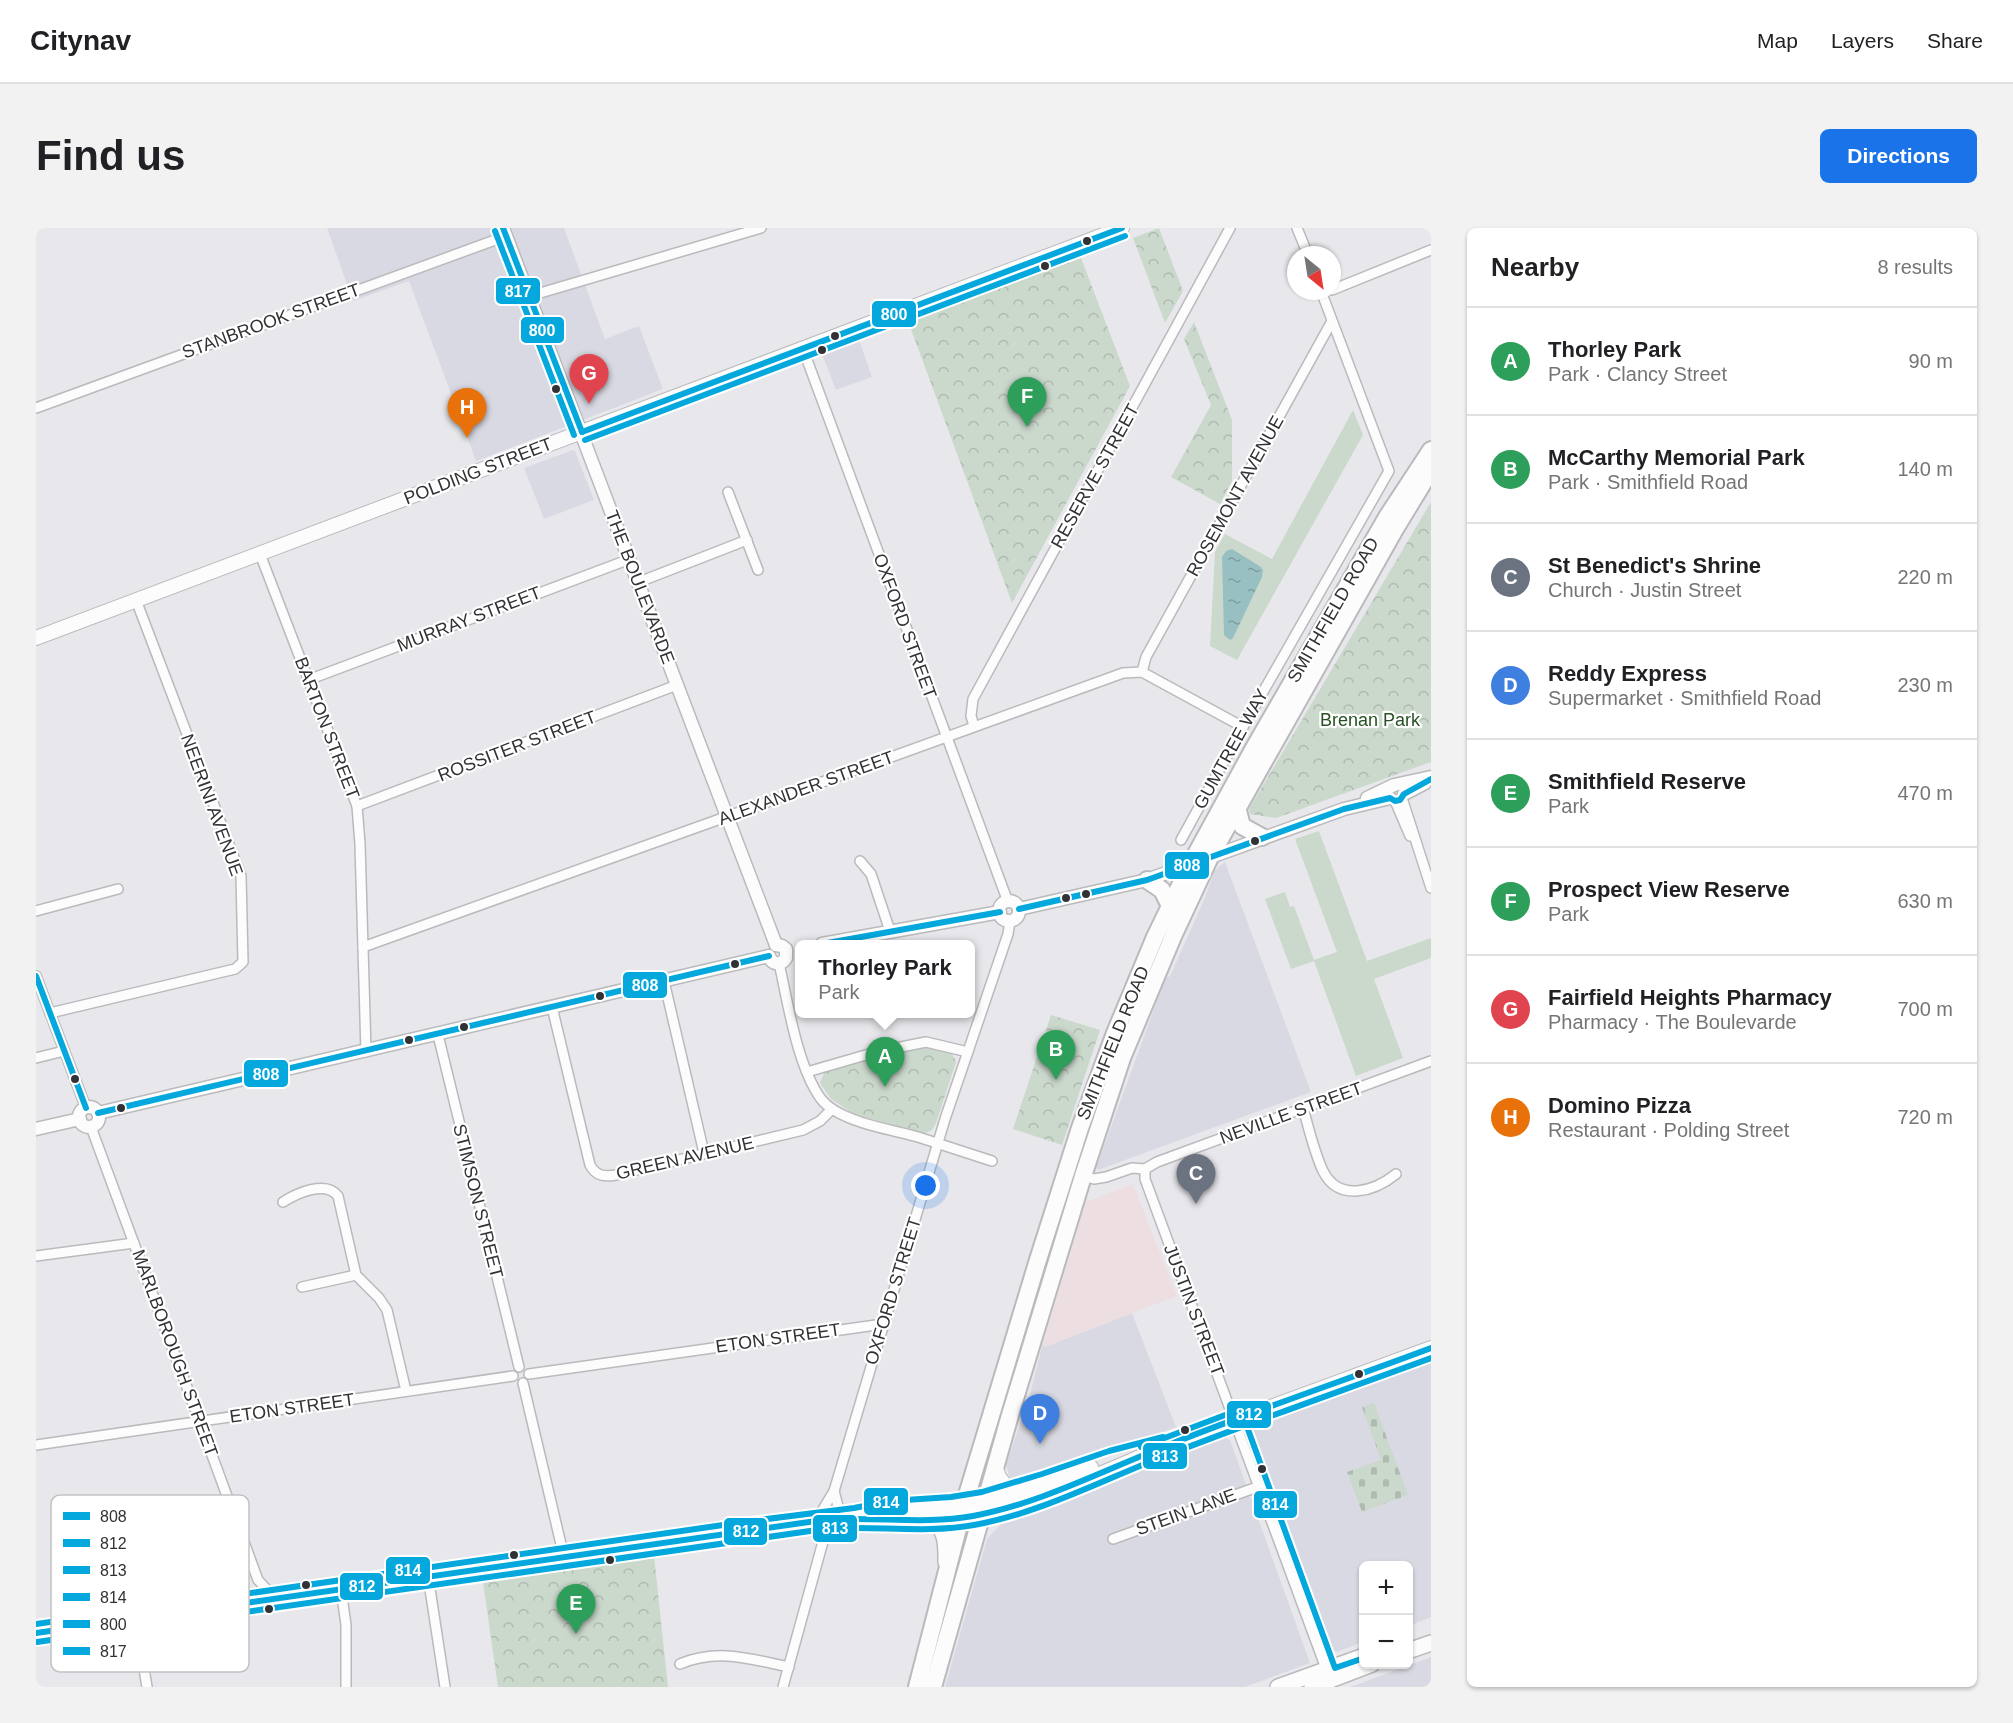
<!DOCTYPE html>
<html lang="en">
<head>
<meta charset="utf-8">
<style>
  :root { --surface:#fff; --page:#f2f2f2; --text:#202124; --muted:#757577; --line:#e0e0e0; --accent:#1a73e8 }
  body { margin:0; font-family:Arial,sans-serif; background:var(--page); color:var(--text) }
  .controls { position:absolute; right:18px; bottom:18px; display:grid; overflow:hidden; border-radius:9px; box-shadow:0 2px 4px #0004 }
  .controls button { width:54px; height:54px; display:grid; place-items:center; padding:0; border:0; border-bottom:2px solid var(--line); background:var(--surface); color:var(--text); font:30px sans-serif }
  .compass { position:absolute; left:1251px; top:18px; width:54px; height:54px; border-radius:50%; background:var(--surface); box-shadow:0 2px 4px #0004; rotate:150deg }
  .you { position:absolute; left:890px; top:958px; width:21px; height:21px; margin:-15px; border:4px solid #fff; border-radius:50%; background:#1a73e8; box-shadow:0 0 0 9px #1a73e833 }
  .badge { display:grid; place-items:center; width:39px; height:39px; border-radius:50%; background:var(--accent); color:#fff; font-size:20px; font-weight:700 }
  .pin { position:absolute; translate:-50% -50px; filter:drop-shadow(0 2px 3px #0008) }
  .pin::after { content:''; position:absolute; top:32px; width:21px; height:18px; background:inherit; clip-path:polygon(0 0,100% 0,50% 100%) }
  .popup { position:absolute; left:759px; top:712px; width:180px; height:78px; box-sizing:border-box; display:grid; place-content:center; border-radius:9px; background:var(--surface); filter:drop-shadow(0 2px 4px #0005); font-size:20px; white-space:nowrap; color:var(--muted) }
  .popup b { font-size:22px; color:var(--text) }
  .popup::after { content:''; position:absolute; left:50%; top:100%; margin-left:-12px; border:12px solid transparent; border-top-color:var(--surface) }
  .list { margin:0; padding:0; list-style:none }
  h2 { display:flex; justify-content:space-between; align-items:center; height:78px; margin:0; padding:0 24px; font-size:26px }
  h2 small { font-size:20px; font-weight:400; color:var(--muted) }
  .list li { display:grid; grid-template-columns:39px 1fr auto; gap:18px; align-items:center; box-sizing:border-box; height:108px; padding:0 24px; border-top:2px solid var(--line) }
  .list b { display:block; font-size:22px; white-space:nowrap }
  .list p { margin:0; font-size:20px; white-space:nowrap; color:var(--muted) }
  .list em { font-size:20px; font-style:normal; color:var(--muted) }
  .map { position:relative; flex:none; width:1395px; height:1459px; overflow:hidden; border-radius:9px }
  header { display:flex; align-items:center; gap:36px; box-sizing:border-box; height:84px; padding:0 30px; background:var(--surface); border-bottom:2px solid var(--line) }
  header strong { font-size:28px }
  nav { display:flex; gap:33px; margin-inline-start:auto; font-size:21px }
  .intro { display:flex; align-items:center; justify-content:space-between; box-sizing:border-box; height:144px; padding:0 36px }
  h1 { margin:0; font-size:42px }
  .button { padding:15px 27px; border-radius:9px; background:var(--accent); color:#fff; font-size:21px; font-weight:700 }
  main { display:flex; gap:36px; padding:0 36px }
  aside { flex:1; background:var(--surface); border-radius:9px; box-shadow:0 2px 4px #0004 }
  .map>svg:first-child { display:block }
  .built { fill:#d9d9e3 }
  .education { fill:#eddee1 }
  .green { fill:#cbd8cc }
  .forest { fill:url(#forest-crowns) }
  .cemetery { fill:url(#cemetery-stones) }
  .water { fill:url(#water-ripples) }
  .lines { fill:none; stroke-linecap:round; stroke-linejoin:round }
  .minor-casing { stroke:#bababd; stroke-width:12 }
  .tertiary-casing { stroke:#bababd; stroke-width:15 }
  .secondary-casing { stroke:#bababd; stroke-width:16 }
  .primary-casing { stroke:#bababd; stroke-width:18 }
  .trunk-casing { stroke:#bababd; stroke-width:20 }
  .minor { stroke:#fcfcfc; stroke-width:9 }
  .tertiary { stroke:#fcfcfc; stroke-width:12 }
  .secondary { stroke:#fcfcfc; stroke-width:14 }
  .primary { stroke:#fcfcfc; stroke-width:15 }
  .trunk { stroke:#fcfcfc; stroke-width:16 }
  .bus-1-casing { stroke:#fff; stroke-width:10 }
  .bus-2-casing { stroke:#fff; stroke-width:10 }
  .bus-3-casing { stroke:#fff; stroke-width:10 }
  .bus-4-casing { stroke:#fff; stroke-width:10 }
  .bus-5-casing { stroke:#fff; stroke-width:10 }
  .bus-6-casing { stroke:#fff; stroke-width:10 }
  .bus-1 { stroke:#05a8dc; stroke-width:6 }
  .bus-2 { stroke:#05a8dc; stroke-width:6 }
  .bus-3 { stroke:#05a8dc; stroke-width:6 }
  .bus-4 { stroke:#05a8dc; stroke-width:6 }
  .bus-5 { stroke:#05a8dc; stroke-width:6 }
  .bus-6 { stroke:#05a8dc; stroke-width:6 }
  .bus-dot { fill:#313235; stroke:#fff; stroke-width:2 }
  .labels { text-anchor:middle; stroke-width:4.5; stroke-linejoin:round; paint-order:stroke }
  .street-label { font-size:18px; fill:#313235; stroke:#fff }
  .park-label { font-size:18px; fill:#265121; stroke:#fff }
  .key { fill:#fff; stroke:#c1c2c2; stroke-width:1.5 }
  .key-label { font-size:16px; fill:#313235 }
  .line-badge { stroke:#fff; stroke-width:2 }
  .badge-label { font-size:16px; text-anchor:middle; font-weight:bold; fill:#fff }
</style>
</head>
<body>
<header>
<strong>Citynav</strong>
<nav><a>Map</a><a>Layers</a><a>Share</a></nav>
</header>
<div class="intro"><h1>Find us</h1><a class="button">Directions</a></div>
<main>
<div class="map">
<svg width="1395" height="1459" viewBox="0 0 1395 1459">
  <defs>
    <pattern id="forest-crowns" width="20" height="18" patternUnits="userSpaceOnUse" patternTransform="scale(1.5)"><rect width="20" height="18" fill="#cbd8cc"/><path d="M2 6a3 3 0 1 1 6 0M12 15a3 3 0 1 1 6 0" fill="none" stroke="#afbab0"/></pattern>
    <pattern id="cemetery-stones" width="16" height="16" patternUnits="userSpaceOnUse" patternTransform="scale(1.5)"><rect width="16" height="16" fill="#cbd8cc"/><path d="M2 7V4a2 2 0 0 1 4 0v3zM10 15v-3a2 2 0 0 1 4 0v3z" fill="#afbab0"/></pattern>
    <pattern id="water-ripples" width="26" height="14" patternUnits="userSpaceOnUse" patternTransform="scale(1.5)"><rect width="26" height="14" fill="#98c0c3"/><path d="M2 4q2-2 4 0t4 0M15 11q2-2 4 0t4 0" fill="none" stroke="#7d9d9f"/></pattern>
  </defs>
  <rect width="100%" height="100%" fill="#e8e8ec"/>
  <g class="built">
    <path d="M291,0h237l41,111 34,-13 24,63 -187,72 -67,-180 -56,20z"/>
    <path d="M823,112l13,37 -36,13 -14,-36z"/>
    <path d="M537,222l2,1 19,49 -50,19 -20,-51z"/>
    <path d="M1189,634l86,230 -213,78 -2,-2 69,-189 5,-3 34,-76 11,-30z"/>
    <path d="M1096,1085l44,114 -143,51 -23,1 -4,-14 24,-71 13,-51 2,4z"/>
    <path d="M1395,1134v255l-22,9 -1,-60h-44l-1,76 -26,10 -5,-3 -79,-219 2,-5z"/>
    <path d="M1190,1210l4,2 80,223 -65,24h-300l42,-148 20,-21z"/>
    <path d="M1395,1429v30h-81z"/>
  </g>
  <path class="education" d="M1097,956l44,112 -133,51 -1,-4 43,-141z"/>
  <g class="green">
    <path d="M1317,182l10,25 -126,225 -27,-14 5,-94 10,-18 47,25z"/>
    <path d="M1283,603l48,130 64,-23v20l-57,21 29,79 -47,18 -42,-115 -23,8 -26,-70 20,-7 5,15 4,-1 20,54 23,-8 -42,-113z"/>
  </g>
  <g class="forest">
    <path d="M1123,0l24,63 -18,32 -32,-85z"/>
    <path d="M1045,30l49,128 -118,217 -104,-282z"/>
    <path d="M1158,94l38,98v61l-12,23 -49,-27 40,-72 -27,-66z"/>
    <path d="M1395,274v260l-155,56 -26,-4 -1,-5z"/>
    <path d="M1015,787l49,15 -38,115 -49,-16z"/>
    <path d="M891,819c13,2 25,1 29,15l-20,61 -4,7 -8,4 -70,-20 -23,-15 -11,-16 5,-12 14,-6z"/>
    <path d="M618,1328l14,131h-170l-15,-105z"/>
  </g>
  <path class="cemetery" d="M1338,1175l34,92 -46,17 -15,-40 34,-12 -19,-53z"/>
  <path class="water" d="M1196,321l29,18 2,3 -1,7 -29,61 -3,2 -6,-5 -2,-78 4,-6z"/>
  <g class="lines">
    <g class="minor-casing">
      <g id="minor">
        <path d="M1261,0l11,27"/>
        <path d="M1296,62l99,-40"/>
        <path d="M494,68l231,-68"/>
        <path d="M767,121l205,553"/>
        <path d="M0,180l470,-172"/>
        <path d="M692,264l30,78"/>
        <path d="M224,326l97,252 3,38 6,208"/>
        <path d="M603,354l108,-42"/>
        <path d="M1106,444l4,-15 186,-336"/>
        <path d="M272,452l322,-121"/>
        <path d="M938,498l-3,-10 2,-17 257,-471"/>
        <path d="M1366,570l29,90"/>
        <path d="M1359,573l15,35"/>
        <path d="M321,578l320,-121"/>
        <path d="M1145,612l62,-113 146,-256 -68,-180"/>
        <path d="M824,633l11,13 19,57"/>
        <path d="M0,683l82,-22"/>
        <path d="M327,719l371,-133 389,-141 19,-1 101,55"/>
        <path d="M743,735c9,40 18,103 42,136 18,23 69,30 97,38 24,8 49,16 74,24"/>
        <path d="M0,748l50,132"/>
        <path d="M628,753l40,172"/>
        <path d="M516,779l38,158c6,11 14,12 26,10l187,-45 17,-9 12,-12"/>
        <path d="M14,785l185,-44 8,-7 -2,-86 -105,-276"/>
        <path d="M402,807l81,332"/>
        <path d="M0,830l28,-7"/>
        <path d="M771,844l69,-20 50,-10 42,10"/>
        <path d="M1267,880c6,21 11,44 20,63 16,32 52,20 73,3"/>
        <path d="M55,899l167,453 14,15 7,2"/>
        <path d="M1109,941v10l183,495"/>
        <path d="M1047,948l11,3 12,-2 26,-9 13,1 12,-7 274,-101"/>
        <path d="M247,974c14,-9 43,-22 55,-6l18,79 23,23 8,12 19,81"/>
        <path d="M0,1028l98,-13"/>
        <path d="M266,1059l54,-12"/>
        <path d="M493,1146l354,-50"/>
        <path d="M487,1155l41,174"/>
        <path d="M0,1217l477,-69"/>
        <path d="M798,1263l7,27"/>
        <path d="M780,1293l18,-30 111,-372 63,-185 2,-13"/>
        <path d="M1077,1311l147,-53"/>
        <path d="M392,1348l17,111"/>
        <path d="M305,1361l5,36v62"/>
        <path d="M100,1391l11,68"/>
        <path d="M644,1436c38,-16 70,-5 109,3"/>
        <path d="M747,1459l41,-149 -1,-18"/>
      </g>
    </g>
    <g class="tertiary-casing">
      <g id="tertiary">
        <path d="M467,0l273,717"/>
        <path d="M1368,566l21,-11"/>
        <path d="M1331,570l27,-13 37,-8"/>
        <path d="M1172,630l136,-49 46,-11"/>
        <circle cx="973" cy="683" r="10"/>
        <path d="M983,681l128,-29 44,-16"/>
        <path d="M786,716l178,-32"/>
        <path d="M733,728c3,9 12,10 17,2v-9l-4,-3 -6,-1"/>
        <circle cx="53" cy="889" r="10"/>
        <path d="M62,885l671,-157"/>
        <path d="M0,901l44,-10"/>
      </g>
    </g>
    <g class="secondary-casing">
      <g id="secondary">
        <path d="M0,410l1086,-410"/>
        <path d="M959,1238l4,11 8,10 14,3"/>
        <path d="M948,1273l61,-18 46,-16"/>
        <path d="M945,1286c61,-14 127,-43 184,-68l266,-98"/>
      </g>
    </g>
    <g class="primary-casing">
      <g id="primary">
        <path d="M843,1291l52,1 50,-6"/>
        <path d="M895,1292c16,9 15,26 15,42"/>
        <path d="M0,1405l716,-103 103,-13 36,-7 61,-4 32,-5"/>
        <path d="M1372,1423l23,-8"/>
        <path d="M1242,1459l86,-31"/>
        <path d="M1276,1459l60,-23"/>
      </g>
    </g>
    <g class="trunk-casing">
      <g id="trunk">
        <path d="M1201,579l5,19 20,11"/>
        <path d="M1111,652l15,10 8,16"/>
        <path d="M881,1459l47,-182 73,-242 43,-135 35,-95 40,-96 35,-72 64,-117 133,-231 44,-67"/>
        <path d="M897,1459l77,-272 73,-239 39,-118 52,-124 36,-77 185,-328 36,-59"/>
      </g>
    </g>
    <use href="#minor" class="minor"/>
    <use href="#tertiary" class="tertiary"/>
    <use href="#secondary" class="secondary"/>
    <use href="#primary" class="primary"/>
    <use href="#trunk" class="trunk"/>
    <g class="bus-1-casing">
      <g id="bus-1">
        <path d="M983,681l128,-29 197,-71 46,-11 5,3 5,-1 4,-6 27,-15"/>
        <path d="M786,716l178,-32"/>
        <path d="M0,748l50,132"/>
        <path d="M62,885l671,-157"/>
      </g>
    </g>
    <g class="bus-2-casing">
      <path id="bus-2" d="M0,1405l787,-113c50,-4 101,5 150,-4 66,-12 131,-46 193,-70 87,-35 177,-65 265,-98"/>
    </g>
    <g class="bus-3-casing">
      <path id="bus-3" d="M1,1414l787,-113c50,-4 100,5 150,-4 68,-12 132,-47 196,-71 87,-34 174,-64 261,-96"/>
    </g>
    <g class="bus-4-casing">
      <g id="bus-4">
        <path d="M1105,1219l92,-35 9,1 93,255 29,-10"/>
        <path d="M0,1396l715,-103 103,-13 36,-7 61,-4 31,-5 60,-18 67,-23 54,-14"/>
      </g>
    </g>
    <g class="bus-5-casing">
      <g id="bus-5">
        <path d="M467,0l79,204"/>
        <path d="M546,204l540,-204"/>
      </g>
    </g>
    <g class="bus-6-casing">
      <g id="bus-6">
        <path d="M459,3l79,204"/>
        <path d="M549,212l540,-204"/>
      </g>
    </g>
    <use href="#bus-1" class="bus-1"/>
    <use href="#bus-2" class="bus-2"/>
    <use href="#bus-3" class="bus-3"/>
    <use href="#bus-4" class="bus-4"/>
    <use href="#bus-5" class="bus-5"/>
    <use href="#bus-6" class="bus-6"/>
  </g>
  <g class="bus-dot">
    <circle cx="1051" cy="13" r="5"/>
    <circle cx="1009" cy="38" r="5"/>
    <circle cx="799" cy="108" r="5"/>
    <circle cx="786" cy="122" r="5"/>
    <circle cx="520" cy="161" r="5"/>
    <circle cx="1219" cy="613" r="5"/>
    <circle cx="1050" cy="666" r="5"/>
    <circle cx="1030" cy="670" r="5"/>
    <circle cx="699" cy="736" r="5"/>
    <circle cx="564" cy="768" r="5"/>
    <circle cx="428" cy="799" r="5"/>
    <circle cx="373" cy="812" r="5"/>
    <circle cx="39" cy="851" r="5"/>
    <circle cx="85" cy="880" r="5"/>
    <circle cx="1323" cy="1146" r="5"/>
    <circle cx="1149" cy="1202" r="5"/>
    <circle cx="1226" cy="1241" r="5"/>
    <circle cx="478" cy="1327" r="5"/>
    <circle cx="574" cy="1332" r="5"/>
    <circle cx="270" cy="1357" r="5"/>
    <circle cx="233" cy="1381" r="5"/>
  </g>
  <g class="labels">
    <g class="street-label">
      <text transform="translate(235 93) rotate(-20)" y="6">STANBROOK STREET</text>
      <text transform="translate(442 243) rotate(-21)" y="6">POLDING STREET</text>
      <text transform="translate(1059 248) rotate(-61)" y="6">RESERVE STREET</text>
      <text transform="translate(1199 268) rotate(-61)" y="6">ROSEMONT AVENUE</text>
      <text transform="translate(604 359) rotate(69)" y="6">THE BOULEVARDE</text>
      <text transform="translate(1297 382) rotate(-60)" y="6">SMITHFIELD ROAD</text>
      <text transform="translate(433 391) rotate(-21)" y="6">MURRAY STREET</text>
      <text transform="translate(869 398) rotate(70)" y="6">OXFORD STREET</text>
      <text transform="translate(291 500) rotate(69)" y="6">BARTON STREET</text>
      <text transform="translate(481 518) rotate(-21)" y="6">ROSSITER STREET</text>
      <text transform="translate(1195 521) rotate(-61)" y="6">GUMTREE WAY</text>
      <text transform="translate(770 560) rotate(-20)" y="6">ALEXANDER STREET</text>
      <text transform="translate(176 577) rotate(70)" y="6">NEERINI AVENUE</text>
      <text transform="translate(1077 815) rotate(-68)" y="6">SMITHFIELD ROAD</text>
      <text transform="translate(1255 885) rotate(-20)" y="6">NEVILLE STREET</text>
      <text transform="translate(649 930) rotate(-13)" y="6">GREEN AVENUE</text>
      <text transform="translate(442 973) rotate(76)" y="6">STIMSON STREET</text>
      <text transform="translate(857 1063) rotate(-73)" y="6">OXFORD STREET</text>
      <text transform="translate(1158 1082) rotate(69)" y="6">JUSTIN STREET</text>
      <text transform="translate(742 1110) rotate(-8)" y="6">ETON STREET</text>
      <text transform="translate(139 1125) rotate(70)" y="6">MARLBOROUGH STREET</text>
      <text transform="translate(256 1180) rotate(-8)" y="6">ETON STREET</text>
      <text transform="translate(1150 1284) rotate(-20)" y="6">STEIN LANE</text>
    </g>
    <g class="park-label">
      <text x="1334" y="498">Brenan Park</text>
    </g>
  </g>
  <rect x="15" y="1267" width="198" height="177" rx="9" class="key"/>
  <rect x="27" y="1284" width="27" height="8" fill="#05a8dc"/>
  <rect x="27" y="1311" width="27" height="8" fill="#05a8dc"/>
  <rect x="27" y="1338" width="27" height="8" fill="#05a8dc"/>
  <rect x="27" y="1365" width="27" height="8" fill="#05a8dc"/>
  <rect x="27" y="1392" width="27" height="8" fill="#05a8dc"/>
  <rect x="27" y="1419" width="27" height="8" fill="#05a8dc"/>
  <g class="key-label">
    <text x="64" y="1294">808</text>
    <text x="64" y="1321">812</text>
    <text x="64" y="1348">813</text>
    <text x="64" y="1375">814</text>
    <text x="64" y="1402">800</text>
    <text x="64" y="1429">817</text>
  </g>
  <g class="line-badge">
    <rect x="459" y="49" width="46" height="28" rx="6" fill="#05a8dc"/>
    <rect x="835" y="72" width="46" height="28" rx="6" fill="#05a8dc"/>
    <rect x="484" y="88" width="45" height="28" rx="6" fill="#05a8dc"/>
    <rect x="1128" y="623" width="46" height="29" rx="6" fill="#05a8dc"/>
    <rect x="586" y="743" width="46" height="28" rx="6" fill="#05a8dc"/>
    <rect x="207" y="831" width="46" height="29" rx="6" fill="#05a8dc"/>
    <rect x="1190" y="1172" width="46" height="29" rx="6" fill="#05a8dc"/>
    <rect x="1106" y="1214" width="46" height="28" rx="6" fill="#05a8dc"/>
    <rect x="827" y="1259" width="46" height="29" rx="6" fill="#05a8dc"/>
    <rect x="1217" y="1262" width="45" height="29" rx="6" fill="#05a8dc"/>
    <rect x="776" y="1286" width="46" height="29" rx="6" fill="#05a8dc"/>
    <rect x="687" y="1289" width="45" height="29" rx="6" fill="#05a8dc"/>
    <rect x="349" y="1328" width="46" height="29" rx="6" fill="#05a8dc"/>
    <rect x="303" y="1344" width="45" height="29" rx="6" fill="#05a8dc"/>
  </g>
  <g class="badge-label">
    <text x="482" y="69">817</text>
    <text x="858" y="92">800</text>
    <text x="506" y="108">800</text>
    <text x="1151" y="643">808</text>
    <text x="609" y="763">808</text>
    <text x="230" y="852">808</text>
    <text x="1213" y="1192">812</text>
    <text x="1129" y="1234">813</text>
    <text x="850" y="1280">814</text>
    <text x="1239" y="1282">814</text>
    <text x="799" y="1306">813</text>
    <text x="710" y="1309">812</text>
    <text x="372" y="1348">814</text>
    <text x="326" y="1364">812</text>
  </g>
</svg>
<div class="controls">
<button>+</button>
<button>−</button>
</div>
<svg class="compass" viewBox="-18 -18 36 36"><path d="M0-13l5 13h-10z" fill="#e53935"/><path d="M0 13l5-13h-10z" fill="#757577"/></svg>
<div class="you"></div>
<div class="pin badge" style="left:849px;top:859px;background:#2e9e5b">A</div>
<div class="popup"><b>Thorley Park</b>Park</div>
<div class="pin badge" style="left:1020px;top:852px;background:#2e9e5b">B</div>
<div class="pin badge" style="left:1160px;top:976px;background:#6b7280">C</div>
<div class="pin badge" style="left:1004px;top:1216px;background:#3f7fe0">D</div>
<div class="pin badge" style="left:540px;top:1406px;background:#2e9e5b">E</div>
<div class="pin badge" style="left:991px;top:199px;background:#2e9e5b">F</div>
<div class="pin badge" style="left:553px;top:176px;background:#e0444e">G</div>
<div class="pin badge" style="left:431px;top:210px;background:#e8710a">H</div>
</div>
<aside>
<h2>Nearby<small>8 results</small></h2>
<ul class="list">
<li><span class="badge" style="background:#2e9e5b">A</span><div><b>Thorley Park</b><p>Park · Clancy Street</p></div><em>90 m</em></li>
<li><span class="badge" style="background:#2e9e5b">B</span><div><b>McCarthy Memorial Park</b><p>Park · Smithfield Road</p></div><em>140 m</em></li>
<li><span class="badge" style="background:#6b7280">C</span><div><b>St Benedict's Shrine</b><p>Church · Justin Street</p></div><em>220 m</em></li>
<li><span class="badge" style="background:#3f7fe0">D</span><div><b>Reddy Express</b><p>Supermarket · Smithfield Road</p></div><em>230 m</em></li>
<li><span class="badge" style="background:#2e9e5b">E</span><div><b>Smithfield Reserve</b><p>Park</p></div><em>470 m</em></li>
<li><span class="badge" style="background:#2e9e5b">F</span><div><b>Prospect View Reserve</b><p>Park</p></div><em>630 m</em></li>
<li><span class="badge" style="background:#e0444e">G</span><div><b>Fairfield Heights Pharmacy</b><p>Pharmacy · The Boulevarde</p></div><em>700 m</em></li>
<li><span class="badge" style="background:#e8710a">H</span><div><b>Domino Pizza</b><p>Restaurant · Polding Street</p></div><em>720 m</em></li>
</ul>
</aside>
</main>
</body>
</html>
